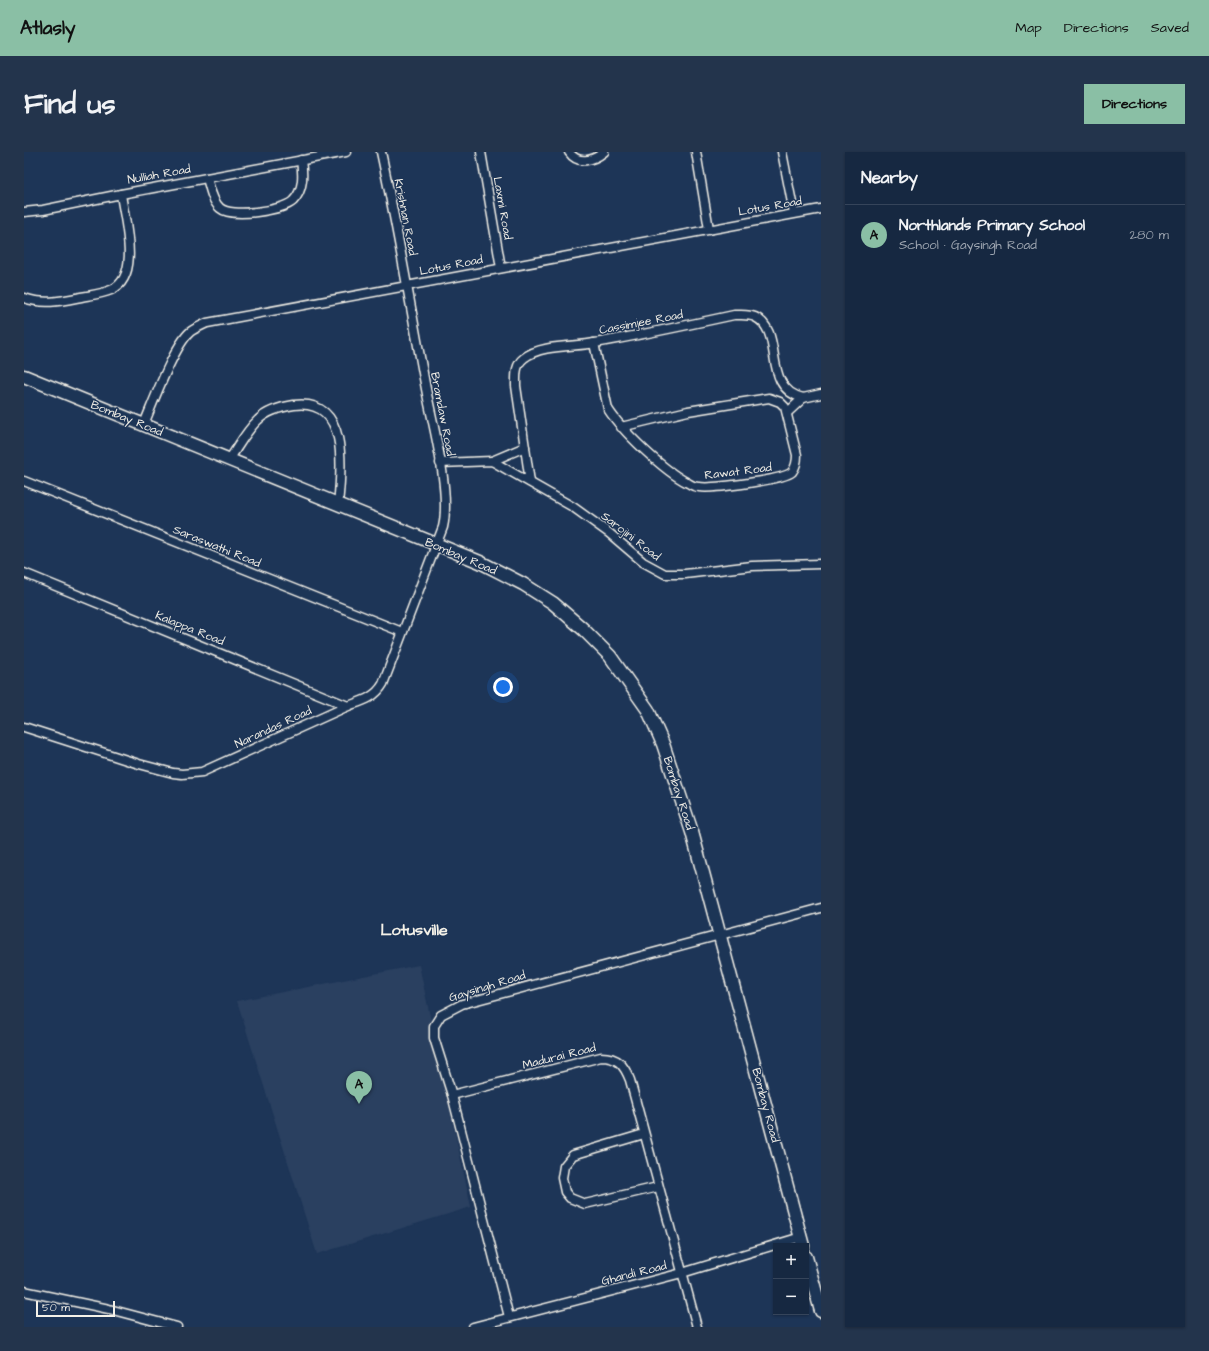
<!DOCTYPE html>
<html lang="en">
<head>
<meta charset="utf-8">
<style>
  :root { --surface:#162841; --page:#23344c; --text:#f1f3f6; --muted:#9ea6b1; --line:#35445a; --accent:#8abfa5 }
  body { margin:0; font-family:"Architects Daughter",sans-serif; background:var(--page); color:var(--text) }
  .controls { position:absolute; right:12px; bottom:12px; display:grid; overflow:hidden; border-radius:0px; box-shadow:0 1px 3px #0004 }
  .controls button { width:36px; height:36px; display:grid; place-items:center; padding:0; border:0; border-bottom:1px solid var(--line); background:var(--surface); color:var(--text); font:20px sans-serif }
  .scale { position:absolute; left:12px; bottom:10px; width:79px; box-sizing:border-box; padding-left:4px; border:2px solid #f4f1e8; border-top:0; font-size:11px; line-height:14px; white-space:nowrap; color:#f4f1e8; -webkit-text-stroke:3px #1d3557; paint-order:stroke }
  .you { position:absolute; left:479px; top:535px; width:14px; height:14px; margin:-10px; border:3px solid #fff; border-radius:50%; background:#1a73e8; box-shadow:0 0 0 6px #1a73e833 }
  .badge { display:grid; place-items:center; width:26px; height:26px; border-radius:50%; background:var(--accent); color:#111; font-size:13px; font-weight:700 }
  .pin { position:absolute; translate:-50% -33px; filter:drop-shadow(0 1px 2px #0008) }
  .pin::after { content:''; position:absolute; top:21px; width:14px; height:12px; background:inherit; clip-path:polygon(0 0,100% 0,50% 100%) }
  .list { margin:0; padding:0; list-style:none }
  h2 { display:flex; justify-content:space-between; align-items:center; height:52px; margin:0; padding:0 16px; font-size:17px }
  h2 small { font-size:13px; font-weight:400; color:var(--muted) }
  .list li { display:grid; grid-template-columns:26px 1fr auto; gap:12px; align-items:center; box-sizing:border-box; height:60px; padding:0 16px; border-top:1px solid var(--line) }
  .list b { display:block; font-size:15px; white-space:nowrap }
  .list p { margin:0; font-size:13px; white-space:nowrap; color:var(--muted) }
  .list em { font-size:13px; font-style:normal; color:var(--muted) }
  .map { position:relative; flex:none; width:797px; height:1175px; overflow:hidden; border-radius:0px }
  header { display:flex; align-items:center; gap:24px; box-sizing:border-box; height:56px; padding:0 20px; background:var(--accent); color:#111 }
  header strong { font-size:19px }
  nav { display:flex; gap:22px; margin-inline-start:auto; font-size:14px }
  .intro { display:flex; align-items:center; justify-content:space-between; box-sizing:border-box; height:96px; padding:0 24px }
  h1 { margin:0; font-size:28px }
  .button { padding:10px 18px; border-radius:0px; background:var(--accent); color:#111; font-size:14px; font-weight:700 }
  main { display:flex; gap:24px; padding:0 24px }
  aside { flex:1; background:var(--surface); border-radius:0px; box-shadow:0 1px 3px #0004 }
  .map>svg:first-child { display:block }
  .built { fill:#2a4060 }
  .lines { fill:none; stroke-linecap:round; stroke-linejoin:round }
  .street-casing { stroke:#f4f1e8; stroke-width:11 }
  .secondary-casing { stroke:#f4f1e8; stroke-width:15 }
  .street { stroke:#1d3557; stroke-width:8 }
  .secondary { stroke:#1d3557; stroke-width:12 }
  .labels { text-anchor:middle; stroke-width:3; stroke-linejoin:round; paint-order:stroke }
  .street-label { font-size:12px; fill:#f4f1e8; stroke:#1d3557 }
  .district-label { font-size:16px; font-weight:bold; fill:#f4f1e8; stroke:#1d3557 }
</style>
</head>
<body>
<header>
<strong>Atlasly</strong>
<nav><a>Map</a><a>Directions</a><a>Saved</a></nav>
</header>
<div class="intro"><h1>Find us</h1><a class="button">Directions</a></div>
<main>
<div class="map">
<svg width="797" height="1175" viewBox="0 0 797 1175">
  <rect width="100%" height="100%" fill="#1d3557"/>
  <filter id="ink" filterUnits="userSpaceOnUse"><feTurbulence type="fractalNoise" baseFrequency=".025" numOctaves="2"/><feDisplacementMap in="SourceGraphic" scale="8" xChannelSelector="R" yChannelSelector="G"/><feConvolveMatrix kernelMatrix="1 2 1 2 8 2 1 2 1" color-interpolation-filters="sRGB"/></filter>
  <g filter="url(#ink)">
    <path class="built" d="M395,813l52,242 -154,47 -80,-253z"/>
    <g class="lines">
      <g class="street-casing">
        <g id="street">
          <path d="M457,0l20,116"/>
          <path d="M545,0c9,13 24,9 35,0"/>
          <path d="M672,0l13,77"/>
          <path d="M758,0l12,61"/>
          <path d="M183,26c3,10 5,23 13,30 11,10 62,3 73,-7 11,-11 10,-27 8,-41"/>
          <path d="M0,60l19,-2 78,-16 225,-42"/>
          <path d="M0,146c20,7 37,3 57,-1 10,-2 21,-3 30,-7 31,-13 13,-71 10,-96"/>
          <path d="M570,191l14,66c14,22 56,62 80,74 3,2 8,4 11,4 13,2 84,-7 93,-15 4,-5 5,-11 5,-17l-12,-48 -5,-5 -11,-4 -81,13 -67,16"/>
          <path d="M763,261l16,-15 18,-4"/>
          <path d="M120,272c9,-21 30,-78 46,-92 5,-4 11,-6 17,-9l614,-114"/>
          <path d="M205,308c9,-13 17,-29 29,-40 9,-9 23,-13 36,-15 55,-7 48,63 44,99"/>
          <path d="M468,309l33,-14"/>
          <path d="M416,311l52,-2 81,46 36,26 34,29 22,12h20l67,-8 69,-2"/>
          <path d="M0,329l378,151"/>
          <path d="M506,330l-14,-96c0,-11 -1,-21 8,-28 17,-14 51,-11 71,-15 47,-8 93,-18 139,-28 7,0 15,-1 21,2 31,15 5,70 48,81"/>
          <path d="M0,421l324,133"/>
          <path d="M0,575l115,37 34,9 9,1 20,-2 146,-66c14,-5 27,-8 35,-22l60,-157c8,-36 -10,-101 -17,-138 -15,-79 -28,-158 -45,-237"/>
          <path d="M428,943l149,-38c17,0 23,8 29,23l67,247"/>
          <path d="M620,982l-71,21 -9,11 -2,12 3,14 5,6 15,6 73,-17"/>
          <path d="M0,1139l85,18 68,18"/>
          <path d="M485,1165l-57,-222 -18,-57v-12l7,-11 21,-11 359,-96"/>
          <path d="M449,1175l209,-54 119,-36"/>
        </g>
      </g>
      <g class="secondary-casing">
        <g id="secondary">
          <path d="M0,224l456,186 43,22 30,19 30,26 27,27 38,54 15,34 29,88 111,414"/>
          <path d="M782,1105l15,54"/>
        </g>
      </g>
      <use href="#street" class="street"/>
      <use href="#secondary" class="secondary"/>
    </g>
  </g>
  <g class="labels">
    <g class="street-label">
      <text transform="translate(135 22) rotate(-10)" y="4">Nulliah Road</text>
      <text transform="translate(746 54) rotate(-10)" y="4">Lotus Road</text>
      <text transform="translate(479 56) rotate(80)" y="4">Laxmi Road</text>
      <text transform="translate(382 65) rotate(79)" y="4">Krishnan Road</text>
      <text transform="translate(427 113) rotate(-11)" y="4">Lotus Road</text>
      <text transform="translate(617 170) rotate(-11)" y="4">Cassimjee Road</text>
      <text transform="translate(419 262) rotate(79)" y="4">Bramdaw Road</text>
      <text transform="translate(103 266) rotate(22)" y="4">Bombay Road</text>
      <text transform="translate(714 319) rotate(-7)" y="4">Rawat Road</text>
      <text transform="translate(607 384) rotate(38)" y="4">Sarojini Road</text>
      <text transform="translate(193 394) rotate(22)" y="4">Saraswathi Road</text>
      <text transform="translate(437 404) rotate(23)" y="4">Bombay Road</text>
      <text transform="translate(166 476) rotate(22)" y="4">Kalappa Road</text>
      <text transform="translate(249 575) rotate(-25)" y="4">Narandas Road</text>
      <text transform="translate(655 641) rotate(72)" y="4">Bombay Road</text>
      <text transform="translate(463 834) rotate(-17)" y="4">Gaysingh Road</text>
      <text transform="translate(535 904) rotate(-14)" y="4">Madurai Road</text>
      <text transform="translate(742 953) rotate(75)" y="4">Bombay Road</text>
      <text transform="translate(610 1121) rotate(-14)" y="4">Ghandi Road</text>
    </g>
    <g class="district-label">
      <text x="390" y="783">Lotusville</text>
    </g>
  </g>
</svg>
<div class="controls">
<button>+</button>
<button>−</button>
</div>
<div class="scale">50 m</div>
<div class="you"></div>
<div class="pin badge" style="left:335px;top:952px">A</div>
</div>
<aside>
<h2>Nearby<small></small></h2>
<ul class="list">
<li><span class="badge">A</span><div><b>Northlands Primary School</b><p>School · Gaysingh Road</p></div><em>280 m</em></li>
</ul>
</aside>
</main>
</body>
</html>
